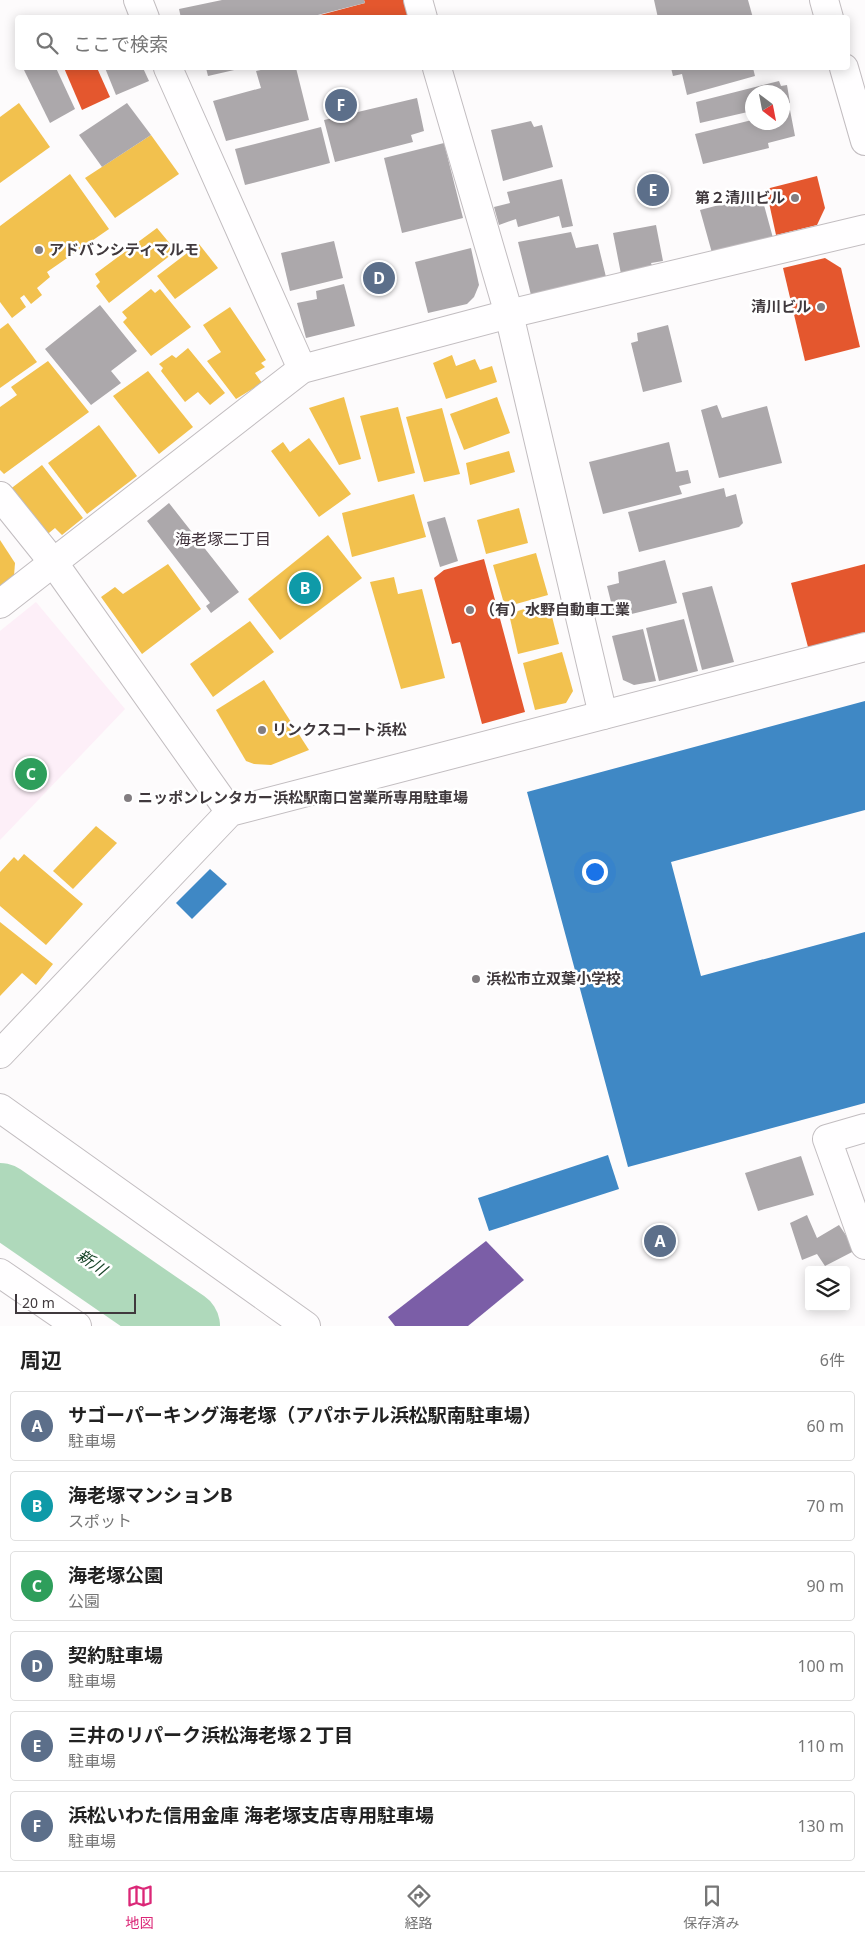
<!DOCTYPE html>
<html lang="ja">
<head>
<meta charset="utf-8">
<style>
  :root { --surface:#fff; --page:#f6f6f6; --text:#222; --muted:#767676; --line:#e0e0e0; --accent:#db2777 }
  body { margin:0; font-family:"Noto Sans","Noto Sans JP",sans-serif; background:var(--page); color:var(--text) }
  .controls { position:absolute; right:15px; bottom:15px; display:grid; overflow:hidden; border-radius:5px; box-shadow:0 2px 12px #0003 }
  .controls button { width:45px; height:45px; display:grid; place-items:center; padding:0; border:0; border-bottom:1px solid var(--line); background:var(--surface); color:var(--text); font:25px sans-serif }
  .compass { position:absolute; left:745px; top:85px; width:45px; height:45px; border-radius:50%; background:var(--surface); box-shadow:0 2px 12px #0003; rotate:148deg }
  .scale { position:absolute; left:15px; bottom:12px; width:121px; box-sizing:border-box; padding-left:5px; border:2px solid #40393d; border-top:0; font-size:14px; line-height:18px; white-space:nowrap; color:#40393d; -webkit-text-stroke:4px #fff; paint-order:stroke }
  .you { position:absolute; left:594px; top:871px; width:18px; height:18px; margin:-12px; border:4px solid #fff; border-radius:50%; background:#1a73e8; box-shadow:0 0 0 8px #1a73e833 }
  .badge { display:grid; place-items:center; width:32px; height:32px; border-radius:50%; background:var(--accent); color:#fff; font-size:16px; font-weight:700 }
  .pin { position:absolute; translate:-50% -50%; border:2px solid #fff; box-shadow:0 1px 5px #0006 }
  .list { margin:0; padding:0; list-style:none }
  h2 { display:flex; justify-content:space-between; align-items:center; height:65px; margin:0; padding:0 20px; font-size:21px }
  h2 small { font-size:16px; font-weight:400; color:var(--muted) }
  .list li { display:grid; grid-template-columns:32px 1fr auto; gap:15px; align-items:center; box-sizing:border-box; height:70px; margin:0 10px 10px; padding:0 10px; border:1px solid var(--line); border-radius:5px }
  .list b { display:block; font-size:19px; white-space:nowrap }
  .list p { margin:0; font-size:16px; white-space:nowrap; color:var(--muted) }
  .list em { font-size:16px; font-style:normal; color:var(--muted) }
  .icon { flex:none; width:28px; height:28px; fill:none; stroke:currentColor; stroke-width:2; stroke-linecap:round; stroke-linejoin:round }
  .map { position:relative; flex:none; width:865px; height:1326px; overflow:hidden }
  .search { position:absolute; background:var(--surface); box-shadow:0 2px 12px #0003; left:15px; right:15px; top:15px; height:55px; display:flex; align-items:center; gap:12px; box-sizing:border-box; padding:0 18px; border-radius:5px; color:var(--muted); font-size:19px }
  .sheet { height:545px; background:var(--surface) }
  nav { display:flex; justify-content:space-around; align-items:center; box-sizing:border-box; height:70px; border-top:1px solid var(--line); background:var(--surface); font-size:14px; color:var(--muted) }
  nav a { display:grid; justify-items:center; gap:2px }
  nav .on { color:var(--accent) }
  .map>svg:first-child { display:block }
  .green { fill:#fdeff8 }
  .homes { fill:#f2c14e }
  .shops { fill:#e4572e }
  .offices { fill:#7b5ea7 }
  .schools { fill:#3f88c5 }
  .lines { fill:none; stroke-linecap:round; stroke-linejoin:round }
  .river { stroke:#afd9bb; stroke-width:72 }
  .building { fill:#aca8ab }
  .street-casing { stroke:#c2bdc0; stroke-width:30 }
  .secondary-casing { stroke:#c2bdc0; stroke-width:30 }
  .street { stroke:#fffeff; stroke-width:28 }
  .secondary { stroke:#fffeff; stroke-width:28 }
  .poi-dot { fill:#827d80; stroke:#fff; stroke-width:2 }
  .labels { text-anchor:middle; stroke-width:5; stroke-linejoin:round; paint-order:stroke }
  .poi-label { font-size:15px; font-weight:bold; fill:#40393d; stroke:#fff; text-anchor:start }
  .neighbourhood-label { font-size:16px; fill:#43353e; stroke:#fff }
  .water-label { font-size:16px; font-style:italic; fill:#174427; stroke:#fff }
</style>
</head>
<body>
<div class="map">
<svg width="865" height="1326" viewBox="0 0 865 1326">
  <rect width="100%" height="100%" fill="#fdfbfc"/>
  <path class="green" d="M36,602l89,107 -125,131v-209z"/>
  <g class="homes">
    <path d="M19,103l31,44 -50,36v-66z"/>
    <path d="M151,135l28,39 -64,44 -30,-40z"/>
    <path d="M70,174l39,55 -62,43 3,5 -13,11 5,7 -11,9 -7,-9 -4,3 6,9 -14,11 -12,-16v-76z"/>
    <path d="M157,228l19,23 -67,52 -13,-17 4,-4 -5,-8z"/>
    <path d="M199,244l19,24 -43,31 -18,-23z"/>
    <path d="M151,289l4,4 5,-4 31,38 -40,29 -28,-34 4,-4 -5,-6z"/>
    <path d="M230,307l36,53 -5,3 4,4 -10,6 7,10 -26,16 -29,-38 14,-9 -18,-27z"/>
    <path d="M8,323l29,39 -37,26v-59z"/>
    <path d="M188,348l37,45 -15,12 -12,-13 -13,10 -24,-31 2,-3 -4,-4 13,-9 4,3z"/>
    <path d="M452,355l4,11 19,-7 5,11 12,-4 5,16 -51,17 -13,-36z"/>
    <path d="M48,361l41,51 -85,62 -4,-4v-63l17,-12 -6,-8z"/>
    <path d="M148,371l45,56 -34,27 -46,-58z"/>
    <path d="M344,397l17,62 -22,6 -30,-57z"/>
    <path d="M497,397l13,36 -46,17 -14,-36z"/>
    <path d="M398,407l17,66 -37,9 -18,-66z"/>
    <path d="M442,408l18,66 -36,8 -18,-65z"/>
    <path d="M99,425l38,51 -50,38 -39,-51z"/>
    <path d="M309,438l42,56 -32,23 -48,-66 12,-9 7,10z"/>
    <path d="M509,451l6,21 -45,13 -4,-22z"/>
    <path d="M42,465l41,53 -21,17 -7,-7 -11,9 -35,-47z"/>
    <path d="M414,494l12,43 -74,20 -10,-44z"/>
    <path d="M519,508l9,35 -42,11 -9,-34z"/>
    <path d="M328,535l34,43 -82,62 -32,-41z"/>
    <path d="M0,540l15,23 -1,13 -14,10z"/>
    <path d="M536,553l12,42 -43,12 -12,-42z"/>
    <path d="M168,564l33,45 -59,45 -41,-57 14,-10 8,7z"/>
    <path d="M394,577l4,17 24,-5 23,89 -44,11 -31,-107z"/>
    <path d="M548,601l11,43 -41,10 -9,-40z"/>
    <path d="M250,621l24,31 -61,45 -23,-33z"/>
    <path d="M562,652l11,39 -7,12 -31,7 -12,-47z"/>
    <path d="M264,680l45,70 -38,15 -17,-1 -8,-3 -30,-51z"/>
    <path d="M96,826l21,17 -44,46 -20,-18z"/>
    <path d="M24,854l59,50 -37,41 -46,-39v-34l14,-15 4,4z"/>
    <path d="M0,922l53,42 -17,21 -14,-12 -22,23z"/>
  </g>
  <g class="shops">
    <path d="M364,0h44l4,18h-103l56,-15z"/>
    <path d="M64,68h33l13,29 -28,13z"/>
    <path d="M817,176l8,32 -8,17 -41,10 -10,-46z"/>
    <path d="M825,258l16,10 19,79 -55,14 -22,-93z"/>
    <path d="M484,559l41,153 -43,12 -22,-82 -8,2 -18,-66 10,-8z"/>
    <path d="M865,564v68l-57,15 -17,-64z"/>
  </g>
  <path class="offices" d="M486,1241l38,39 -56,46h-73l-7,-9z"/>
  <g class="schools">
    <path d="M865,701v109l-194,52 30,114 164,-44v171l-237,64 -101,-375z"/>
    <path d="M210,869l17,15 -35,35 -16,-16z"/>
    <path d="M608,1155l11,34 -130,42 -11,-33z"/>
  </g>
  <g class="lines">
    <path class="river" d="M0,1199l184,127"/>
  </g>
  <g class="building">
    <path d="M222,0h142l1,3 -59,15h-125l-2,-9z"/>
    <path d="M654,0h94l5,18h-95z"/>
    <path d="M23,68h33l19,41 -25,14z"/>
    <path d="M105,68h38l6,13 -33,14z"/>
    <path d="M206,68h37l-35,8z"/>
    <path d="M270,68h26l13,52 -83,21 -13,-40 48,-13 -5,-17z"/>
    <path d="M671,68h82l2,8 -68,19 -5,-21 -9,2z"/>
    <path d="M779,81l2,5 6,-1 3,18 -8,1v-12h-30v19l-52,12 -4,-21z"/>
    <path d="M417,98l7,33 -13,4 2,7 -78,20 -11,-42z"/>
    <path d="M127,103l24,32 -49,32 -23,-32z"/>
    <path d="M790,110l5,26 -27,7 1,5 -66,16 -8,-30 57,-14v2h30v-10z"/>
    <path d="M531,121l3,6 8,-2 11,42 -50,14 -12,-51z"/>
    <path d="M321,127l9,36 -85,22 -10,-36z"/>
    <path d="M444,143l19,75 -61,15 -18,-75z"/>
    <path d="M562,179l11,47 -11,2 -3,-12 -41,11 -2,-8 -17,6 -5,-18 16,-4 -3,-11z"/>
    <path d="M761,194l12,44 -61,15 -12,-43z"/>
    <path d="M656,225l7,36 -12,2 2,5 -32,6 -8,-41z"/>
    <path d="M571,232l5,16 22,-4 8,33 -75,18 -13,-53z"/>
    <path d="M334,241l9,37 -53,13 -9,-38z"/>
    <path d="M471,248l8,37 -5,12 -7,7 -39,9 -13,-51z"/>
    <path d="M344,284l11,42 -49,12 -9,-35 20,-4 -1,-8z"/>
    <path d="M100,305l37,46 -26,20 10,12 -30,22 -46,-56z"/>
    <path d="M668,325l14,57 -39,10 -12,-49 7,-2 -1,-8z"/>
    <path d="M717,405l5,13 45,-12 15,57 -63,15 -18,-68z"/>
    <path d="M669,442l7,30 12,-2 3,13 -12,3 3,8 -79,20 -14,-52z"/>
    <path d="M724,488l2,9 10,-3 7,29 -4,4 -100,25 -11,-40z"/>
    <path d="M169,503l70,89 -28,21 -5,-7 4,-3 -63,-82z"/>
    <path d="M445,517l13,44 -18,6 -13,-45z"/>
    <path d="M665,560l12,43 -62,15 -8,-32 12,-3 -1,-11z"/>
    <path d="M712,586l22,76 -32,8 -20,-77z"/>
    <path d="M684,619l14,52 -39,10 -13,-53z"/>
    <path d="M643,629l13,52 -22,4 -11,-5 -11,-44z"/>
    <path d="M801,1156l13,39 -56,16 -13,-38z"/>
    <path d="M807,1215l10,23 22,-13 17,25 -31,16 -8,-12 -15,6 -12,-37z"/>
  </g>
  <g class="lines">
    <g class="street-casing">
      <g id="street">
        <path d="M138,0l7,18"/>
        <path d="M418,0l5,18"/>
        <path d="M168,68l134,301"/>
        <path d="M437,68l72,246 94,401"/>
        <path d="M0,496l53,66 177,250"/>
        <path d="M0,604l302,-235 207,-55 356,-85"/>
        <path d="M0,1054l230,-242 635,-165"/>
        <path d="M0,1108l306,218"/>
        <path d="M865,1128l-38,11 38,106"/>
        <path d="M0,1273l77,53"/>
      </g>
    </g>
    <g class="secondary-casing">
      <g id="secondary">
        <path d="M824,0l5,18"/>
        <path d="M844,68l21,73"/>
      </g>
    </g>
    <use href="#street" class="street"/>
    <use href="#secondary" class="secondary"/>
  </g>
  <g class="poi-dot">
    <circle cx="795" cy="198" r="5"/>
    <circle cx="39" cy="250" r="5"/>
    <circle cx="821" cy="307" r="5"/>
    <circle cx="470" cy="610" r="5"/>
    <circle cx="262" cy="730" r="5"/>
    <circle cx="128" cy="798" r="5"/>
    <circle cx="476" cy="979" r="5"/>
  </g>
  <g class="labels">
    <g class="poi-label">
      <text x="785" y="203" text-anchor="end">第２清川ビル</text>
      <text x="49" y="255">アドバンシティマルモ</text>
      <text x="811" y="312" text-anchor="end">清川ビル</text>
      <text x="480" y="615">（有）水野自動車工業</text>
      <text x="272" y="735">リンクスコート浜松</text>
      <text x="138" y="803">ニッポンレンタカー浜松駅南口営業所専用駐車場</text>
      <text x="486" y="984">浜松市立双葉小学校</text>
    </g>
    <g class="neighbourhood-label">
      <text x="223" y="545">海老塚二丁目</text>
    </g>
    <g class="water-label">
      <text transform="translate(92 1262) rotate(35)" y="6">新川</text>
    </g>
  </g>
</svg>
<div class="controls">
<button><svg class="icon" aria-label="layers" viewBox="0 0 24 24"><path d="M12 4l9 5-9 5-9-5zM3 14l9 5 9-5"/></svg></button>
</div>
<svg class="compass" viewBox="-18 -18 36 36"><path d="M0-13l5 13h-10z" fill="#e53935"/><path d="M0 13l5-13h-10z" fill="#767676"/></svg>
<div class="scale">20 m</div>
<div class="you"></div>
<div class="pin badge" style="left:660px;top:1241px;background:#5c6f8a">A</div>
<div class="pin badge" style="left:305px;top:588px;background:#0f9aa8">B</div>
<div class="pin badge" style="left:31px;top:774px;background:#2e9e5b">C</div>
<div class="pin badge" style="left:379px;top:278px;background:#5c6f8a">D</div>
<div class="pin badge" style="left:653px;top:190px;background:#5c6f8a">E</div>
<div class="pin badge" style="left:341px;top:105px;background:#5c6f8a">F</div>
<div class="search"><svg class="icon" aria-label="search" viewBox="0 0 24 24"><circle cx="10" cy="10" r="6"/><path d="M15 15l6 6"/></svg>ここで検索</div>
</div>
<section class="sheet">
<h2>周辺<small>6件</small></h2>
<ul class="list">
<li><span class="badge" style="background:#5c6f8a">A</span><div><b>サゴーパーキング海老塚（アパホテル浜松駅南駐車場）</b><p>駐車場</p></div><em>60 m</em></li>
<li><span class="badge" style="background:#0f9aa8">B</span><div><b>海老塚マンションB</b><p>スポット</p></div><em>70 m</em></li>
<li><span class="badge" style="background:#2e9e5b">C</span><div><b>海老塚公園</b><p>公園</p></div><em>90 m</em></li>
<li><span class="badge" style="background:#5c6f8a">D</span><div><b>契約駐車場</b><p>駐車場</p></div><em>100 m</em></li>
<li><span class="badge" style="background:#5c6f8a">E</span><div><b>三井のリパーク浜松海老塚２丁目</b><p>駐車場</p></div><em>110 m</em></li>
<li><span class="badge" style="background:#5c6f8a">F</span><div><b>浜松いわた信用金庫 海老塚支店専用駐車場</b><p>駐車場</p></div><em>130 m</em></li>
</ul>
</section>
<nav>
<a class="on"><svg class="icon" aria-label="map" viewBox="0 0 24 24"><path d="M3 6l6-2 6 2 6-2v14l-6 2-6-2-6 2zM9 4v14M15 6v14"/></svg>地図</a>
<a><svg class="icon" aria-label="directions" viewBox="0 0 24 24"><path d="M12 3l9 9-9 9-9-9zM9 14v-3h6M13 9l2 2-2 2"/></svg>経路</a>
<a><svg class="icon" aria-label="saved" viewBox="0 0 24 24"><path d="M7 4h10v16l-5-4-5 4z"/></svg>保存済み</a>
</nav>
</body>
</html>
